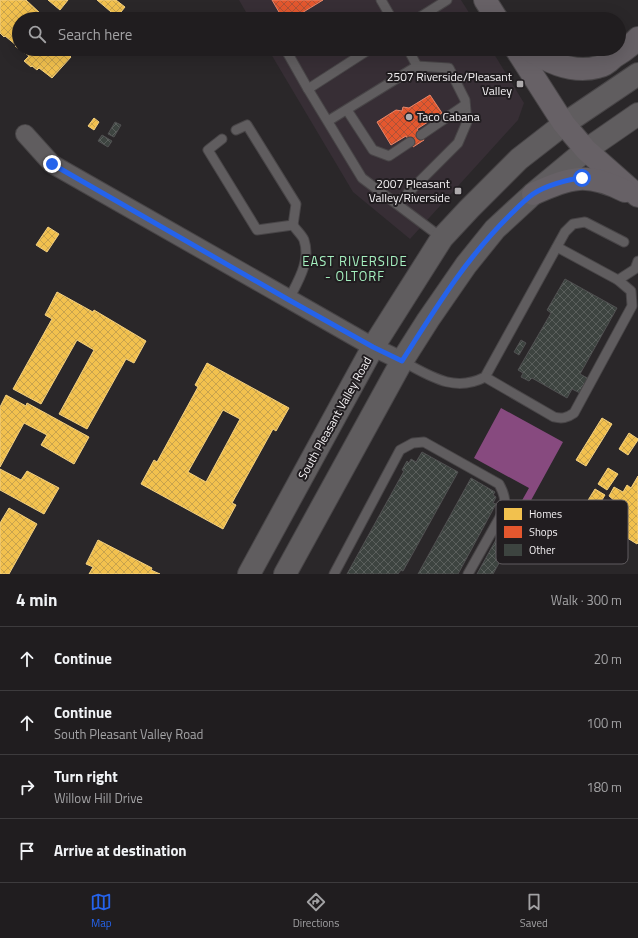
<!DOCTYPE html>
<html lang="en">
<head>
<meta charset="utf-8">
<style>
  :root { --surface:#201d1f; --page:#2d2a2c; --text:#f1f3f6; --muted:#a2a2a4; --line:#3d3b3d; --accent:#2563eb }
  body { margin:0; font-family:"Titillium Web",sans-serif; background:var(--page); color:var(--text) }
  .stop { position:absolute; width:12px; height:12px; margin:-9px; border:3px solid #2563eb; border-radius:50%; background:#fff }
  .stop.end { background:#2563eb; border-color:#fff; box-shadow:0 1px 4px #0008 }
  .list { margin:0; padding:0; list-style:none }
  h2 { display:flex; justify-content:space-between; align-items:center; height:52px; margin:0; padding:0 16px; font-size:17px }
  h2 small { font-size:13px; font-weight:400; color:var(--muted) }
  .list li { display:grid; grid-template-columns:26px 1fr auto; gap:12px; align-items:center; box-sizing:border-box; height:64px; padding:0 16px; border-top:1px solid var(--line) }
  .list b { display:block; font-size:15px; white-space:nowrap }
  .list p { margin:0; font-size:13px; white-space:nowrap; color:var(--muted) }
  .list em { font-size:13px; font-style:normal; color:var(--muted) }
  .icon { flex:none; width:22px; height:22px; fill:none; stroke:currentColor; stroke-width:2; stroke-linecap:round; stroke-linejoin:round }
  .map { position:relative; flex:none; width:638px; height:574px; overflow:hidden }
  .search { position:absolute; background:var(--surface); box-shadow:0 4px 16px #0002; left:12px; right:12px; top:12px; height:44px; display:flex; align-items:center; gap:10px; box-sizing:border-box; padding:0 14px; border-radius:22px; color:var(--muted); font-size:15px }
  .sheet { height:308px; background:var(--surface) }
  nav { display:flex; justify-content:space-around; align-items:center; box-sizing:border-box; height:56px; border-top:1px solid var(--line); background:var(--surface); font-size:11px; color:var(--muted) }
  nav a { display:grid; justify-items:center; gap:2px }
  nav .on { color:var(--accent) }
  .map>svg:first-child { display:block }
  .built { fill:#372e35 }
  .water { fill:#874a7f }
  .homes { fill:url(#homes-cross-hatch); stroke:#f3d080; fill-rule:evenodd }
  .shops { fill:url(#shops-cross-hatch); stroke:#e98669 }
  .building { fill:url(#building-cross-hatch); stroke:#505051 }
  .lines { fill:none; stroke-linecap:round; stroke-linejoin:round }
  .service-casing { stroke:#484547; stroke-width:11 }
  .minor-casing { stroke:#484547; stroke-width:20 }
  .secondary-casing { stroke:#484547; stroke-width:24 }
  .primary-casing { stroke:#484547; stroke-width:24 }
  .service { stroke:#605d5f; stroke-width:9 }
  .minor { stroke:#605d5f; stroke-width:18 }
  .secondary { stroke:#605d5f; stroke-width:22 }
  .primary { stroke:#676166; stroke-width:22 }
  .route { stroke:#2563eb; stroke-width:5 }
  .poi-dot { fill:#aeabad; stroke:#211d20; stroke-width:1.5 }
  .labels { text-anchor:middle; stroke-width:4; stroke-linejoin:round; paint-order:stroke }
  .poi-label { font-size:12px; fill:#f5f2f4; stroke:#211d20; text-anchor:end }
  .street-label { font-size:12px; fill:#f5f2f4; stroke:#211d20 }
  .neighbourhood-label { font-size:13px; letter-spacing:1px; fill:#a5f0bf; stroke:#211d20 }
  .key { fill:#211d20; stroke:#615d60; stroke-width:1 }
  .key-label { font-size:11px; fill:#f5f2f4 }
</style>
</head>
<body>
<div class="map">
<svg width="638" height="574" viewBox="0 0 638 574">
  <defs>
    <pattern id="homes-cross-hatch" width="8" height="8" patternUnits="userSpaceOnUse"><rect width="8" height="8" fill="#f2c14e"/><path d="M0 0l8 8M0 8l8-8" fill="none" stroke="#c8a34d"/></pattern>
    <pattern id="shops-cross-hatch" width="8" height="8" patternUnits="userSpaceOnUse"><rect width="8" height="8" fill="#e4572e"/><path d="M0 0l8 8M0 8l8-8" fill="none" stroke="#ae5237"/></pattern>
    <pattern id="building-cross-hatch" width="8" height="8" patternUnits="userSpaceOnUse"><rect width="8" height="8" fill="#3d4440"/><path d="M0 0l8 8M0 8l8-8" fill="none" stroke="#5a5f5c"/></pattern>
  </defs>
  <rect width="100%" height="100%" fill="#2a2729"/>
  <g class="built">
    <path d="M239,0h222l12,19h-223z"/>
    <path d="M268,49h223l33,54 -6,17 -108,119 -57,-47z"/>
  </g>
  <path class="water" d="M501,408l62,34 -40,73 -7,-4 13,-23 -55,-30z"/>
  <g class="homes">
    <path d="M0,0h26l15,14 1,-1 6,5 -29,1v30h55l-4,7 1,1 -19,21 -13,-10 -2,2 -5,-4 -1,1 -7,-6 5,-5 -14,-10 1,-1 -11,-9 -1,1 -4,-4z"/>
    <path d="M48,0h20l-8,10z"/>
    <path d="M97,0h19l9,7 -8,10z"/>
    <path d="M94,118l5,4 -5,8 -6,-4z"/>
    <path d="M48,227l11,7 -12,18 -11,-7z"/>
    <path d="M57,292l36,20 1,-2 52,31 -12,22 -8,-4 -39,70 -28,-15 35,-64 -17,-10 -36,64 -28,-15 39,-70 -7,-4z"/>
    <path d="M207,363l82,45 -13,23 -3,-2 -41,74 4,2 -13,24 -82,-45 13,-24 3,2 41,-75 -3,-2zM223,410l17,9 -34,63 -18,-10z"/>
    <path d="M6,395l20,11 1,-3 62,34 -15,27 -33,-19 6,-10 -23,-12 -24,44v-60z"/>
    <path d="M602,418l10,6 -26,42 -10,-6z"/>
    <path d="M629,433l9,6v1l-10,15 -9,-6z"/>
    <path d="M608,468l10,6 -11,16 -9,-6z"/>
    <path d="M0,469l21,11 6,-9 32,17 -15,26 -44,-24z"/>
    <path d="M638,476v67l-1,1 -26,-16 4,-7 -4,-2 5,-7 -5,-3 5,-7 -7,-6 5,-9 9,5 4,-7 4,3z"/>
    <path d="M595,489l10,6 -13,21 -10,-6z"/>
    <path d="M9,508l28,16 -28,50h-9v-51z"/>
    <path d="M98,540l54,28 -1,2 9,4h-71l4,-7 -7,-3z"/>
  </g>
  <g class="shops">
    <path d="M272,0h51l-31,19h-9z"/>
    <path d="M430,95l12,18 -25,16 7,11 -11,7 -7,-11 -15,9 -14,-23 19,-12 6,1 1,-4 6,1z"/>
  </g>
  <g class="building">
    <path d="M115,122l6,3 -7,12 -6,-3z"/>
    <path d="M102,135l10,6 -4,6 -10,-6z"/>
    <path d="M565,279l52,29 -37,66 11,6 -9,14 -10,-5 -5,9 -35,-20 -3,3 -8,-4 2,-4 -5,-3 33,-57 -4,-3z"/>
    <path d="M521,340l5,3 -7,12 -5,-3z"/>
    <path d="M422,452l36,20 -55,99 -2,-1 -3,4h-51l57,-103 -2,-1 5,-9 2,2 2,-4 5,3z"/>
    <path d="M471,478l24,14 -2,3 3,2 -3,6 3,1 -38,70h-40z"/>
    <path d="M502,529l12,7 -21,38h-16z"/>
  </g>
  <g class="lines">
    <g class="service-casing">
      <g id="service">
        <path d="M381,0l11,19"/>
        <path d="M417,19l30,-19"/>
        <path d="M370,49l-62,40 54,89 80,60"/>
        <path d="M408,49l9,17"/>
        <path d="M287,52l21,37"/>
        <path d="M347,110l26,40 16,6 21,-14"/>
        <path d="M328,121l89,-55 32,2 16,32 2,22 -9,21 -61,61"/>
        <path d="M421,135l44,-30"/>
        <path d="M222,139l-14,11 49,80 36,-5 3,-21 -49,-79 -11,5"/>
        <path d="M618,280l17,-11 3,-8"/>
        <path d="M289,299c9,-18 22,-38 15,-59 -2,-5 -8,-10 -11,-15"/>
        <path d="M402,361c28,15 52,32 83,16l80,-145 8,-8 12,-2 39,20"/>
        <path d="M485,377l69,40c8,2 13,1 20,-4l58,-107 -1,-15 -13,-11 -61,-33"/>
        <path d="M334,574l66,-124 13,-7 11,-1 75,42c5,9 7,16 5,26l-36,64"/>
      </g>
    </g>
    <g class="minor-casing">
      <path id="minor" d="M25,134l27,30 237,135 84,48 29,14"/>
    </g>
    <g class="secondary-casing">
      <g id="secondary">
        <path d="M249,574l124,-227 69,-109 27,-29 50,-50 45,-35 74,-50"/>
        <path d="M285,574l117,-213 26,-41 38,-55 29,-36 38,-35 53,-44 52,-36"/>
      </g>
    </g>
    <g class="primary-casing">
      <g id="primary">
        <path d="M485,0l12,19"/>
        <path d="M516,49l48,75 22,26 52,46"/>
        <path d="M528,49c21,14 45,25 70,18 6,-1 12,-6 16,-10 10,-6 17,-11 24,-19"/>
        <path d="M533,194c39,-17 53,-22 92,-3"/>
      </g>
    </g>
    <use href="#service" class="service"/>
    <use href="#minor" class="minor"/>
    <use href="#secondary" class="secondary"/>
    <use href="#primary" class="primary"/>
  </g>
  <g class="lines">
    <path class="route" d="M52,164l237,136 84,47 29,14c33,-52 66,-106 111,-149 6,-6 13,-13 20,-18 12,-8 35,-15 49,-16"/>
  </g>
  <g class="poi-dot">
    <rect x="516" y="80" width="8" height="8" rx="2"/>
    <circle cx="409" cy="117" r="4"/>
    <rect x="454" y="187" width="8" height="8" rx="2"/>
  </g>
  <g class="labels">
    <g class="poi-label">
      <text x="512" y="81">2507 Riverside/Pleasant<tspan x="512" dy="14">Valley</tspan></text>
      <text x="417" y="121" text-anchor="start">Taco Cabana</text>
      <text x="450" y="188">2007 Pleasant<tspan x="450" dy="14">Valley/Riverside</tspan></text>
    </g>
    <g class="street-label">
      <text transform="translate(335 418) rotate(-61)" y="4">South Pleasant Valley Road</text>
    </g>
    <g class="neighbourhood-label">
      <text x="355" y="266">EAST RIVERSIDE<tspan x="355" dy="15">- OLTORF</tspan></text>
    </g>
  </g>
  <rect x="496" y="500" width="132" height="64" rx="6" class="key"/>
  <rect x="504" y="508" width="18" height="12" fill="#f2c14e"/>
  <rect x="504" y="526" width="18" height="12" fill="#e4572e"/>
  <rect x="504" y="544" width="18" height="12" fill="#3d4440"/>
  <g class="key-label">
    <text x="529" y="518">Homes</text>
    <text x="529" y="536">Shops</text>
    <text x="529" y="554">Other</text>
  </g>
</svg>
<div class="stop" style="left:582px;top:178px"></div>
<div class="stop end" style="left:52px;top:164px"></div>
<div class="search"><svg class="icon" aria-label="search" viewBox="0 0 24 24"><circle cx="10" cy="10" r="6"/><path d="M15 15l6 6"/></svg>Search here</div>
</div>
<section class="sheet">
<h2>4 min<small>Walk · 300 m</small></h2>
<ul class="list">
<li><svg class="icon" aria-label="ahead" viewBox="0 0 24 24"><path d="M12 20V5M6 11l6-6 6 6"/></svg><div><b>Continue</b></div><em>20 m</em></li>
<li><svg class="icon" aria-label="ahead" viewBox="0 0 24 24"><path d="M12 20V5M6 11l6-6 6 6"/></svg><div><b>Continue</b><p>South Pleasant Valley Road</p></div><em>100 m</em></li>
<li><svg class="icon" aria-label="right" viewBox="0 0 24 24"><path d="M7 20v-9h11M14 6l5 5-5 5"/></svg><div><b>Turn right</b><p>Willow Hill Drive</p></div><em>180 m</em></li>
<li><svg class="icon" aria-label="arrive" viewBox="0 0 24 24"><path d="M6 21V4h12l-3 4 3 4H6"/></svg><div><b>Arrive at destination</b></div></li>
</ul>
</section>
<nav>
<a class="on"><svg class="icon" aria-label="map" viewBox="0 0 24 24"><path d="M3 6l6-2 6 2 6-2v14l-6 2-6-2-6 2zM9 4v14M15 6v14"/></svg>Map</a>
<a><svg class="icon" aria-label="directions" viewBox="0 0 24 24"><path d="M12 3l9 9-9 9-9-9zM9 14v-3h6M13 9l2 2-2 2"/></svg>Directions</a>
<a><svg class="icon" aria-label="saved" viewBox="0 0 24 24"><path d="M7 4h10v16l-5-4-5 4z"/></svg>Saved</a>
</nav>
</body>
</html>
